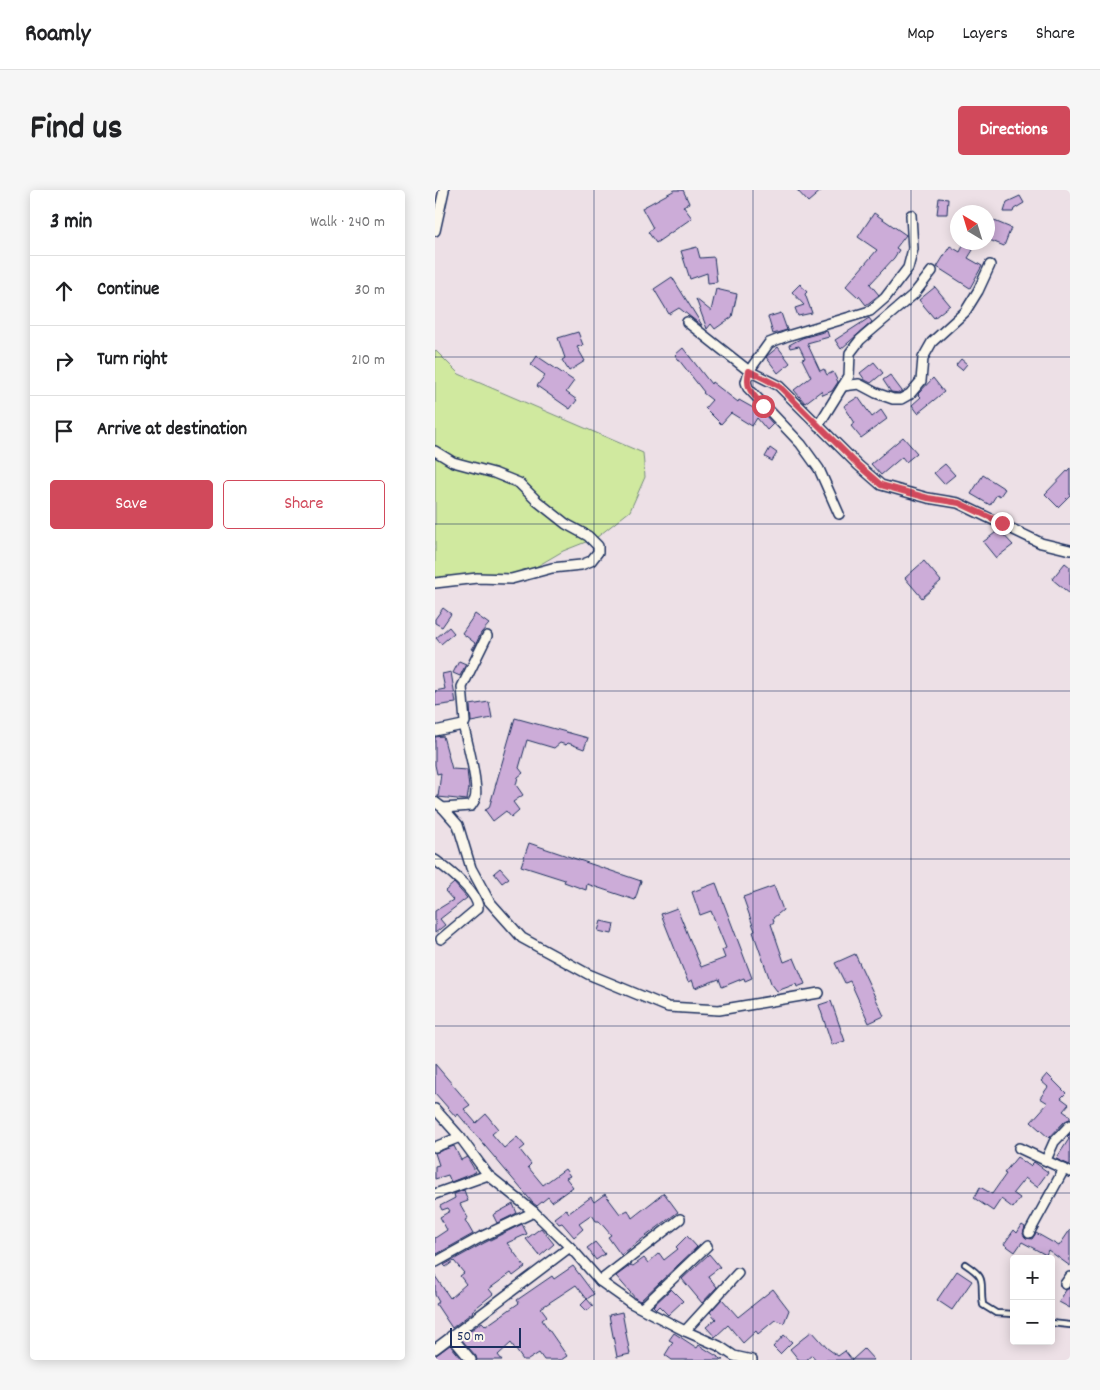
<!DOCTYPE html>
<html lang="en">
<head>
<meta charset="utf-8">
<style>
  :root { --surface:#fff; --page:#f6f6f6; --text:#202124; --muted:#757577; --line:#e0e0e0; --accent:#d1495b }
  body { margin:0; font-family:Dekko,sans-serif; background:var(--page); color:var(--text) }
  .controls { position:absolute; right:15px; bottom:15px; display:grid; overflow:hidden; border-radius:5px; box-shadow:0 2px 12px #0003 }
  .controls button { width:45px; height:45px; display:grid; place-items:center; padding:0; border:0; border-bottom:1px solid var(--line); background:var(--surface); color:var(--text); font:25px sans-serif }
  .compass { position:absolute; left:515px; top:15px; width:45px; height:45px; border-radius:50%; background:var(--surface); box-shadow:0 2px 12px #0003; rotate:322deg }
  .scale { position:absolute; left:15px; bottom:12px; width:71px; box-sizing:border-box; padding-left:5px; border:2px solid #1b2f5e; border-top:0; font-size:14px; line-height:18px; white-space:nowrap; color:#1b2f5e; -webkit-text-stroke:4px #fbf7ec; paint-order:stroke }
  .stop { position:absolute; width:15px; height:15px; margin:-11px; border:4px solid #d1495b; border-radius:50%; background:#fff }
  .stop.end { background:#d1495b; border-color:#fff; box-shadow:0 1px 5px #0008 }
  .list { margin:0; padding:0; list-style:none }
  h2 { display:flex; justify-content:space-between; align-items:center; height:65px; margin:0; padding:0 20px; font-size:21px }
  h2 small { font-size:16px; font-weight:400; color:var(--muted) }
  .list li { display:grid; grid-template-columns:32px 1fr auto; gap:15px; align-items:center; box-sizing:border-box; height:70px; padding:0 20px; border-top:1px solid var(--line) }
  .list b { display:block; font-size:19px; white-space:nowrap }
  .list em { font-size:16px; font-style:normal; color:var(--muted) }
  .actions { display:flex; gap:10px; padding:15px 20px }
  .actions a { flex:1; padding:11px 0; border:1px solid var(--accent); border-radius:5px; text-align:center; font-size:18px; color:var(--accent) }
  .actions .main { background:var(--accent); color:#fff }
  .icon { flex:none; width:28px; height:28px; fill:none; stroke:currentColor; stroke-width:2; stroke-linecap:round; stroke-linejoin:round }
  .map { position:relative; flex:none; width:635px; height:1170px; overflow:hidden; border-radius:5px }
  header { display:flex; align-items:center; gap:30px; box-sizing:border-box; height:70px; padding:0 25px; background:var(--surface); border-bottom:1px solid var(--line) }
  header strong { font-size:24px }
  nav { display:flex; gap:28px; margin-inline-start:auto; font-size:18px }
  .intro { display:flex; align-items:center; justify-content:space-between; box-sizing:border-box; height:120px; padding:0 30px }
  h1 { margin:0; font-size:35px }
  .button { padding:12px 22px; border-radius:5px; background:var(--accent); color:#fff; font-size:18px; font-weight:700 }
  main { display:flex; gap:30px; padding:0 30px }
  aside { flex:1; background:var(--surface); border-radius:5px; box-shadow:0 2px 12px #0003 }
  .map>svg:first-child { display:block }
  .green { fill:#d0e99f; stroke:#768c7e }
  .building { fill:#ccacd8; stroke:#1b2f5e }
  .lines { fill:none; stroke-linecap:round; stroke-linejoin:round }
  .lane-casing { stroke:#1b2f5e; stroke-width:8 }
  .street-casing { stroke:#1b2f5e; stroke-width:12 }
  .lane { stroke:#fbf7ec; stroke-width:4.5 }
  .street { stroke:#fbf7ec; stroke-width:9 }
  .route { stroke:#d1495b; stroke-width:6 }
  .grid { fill:none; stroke:#1b2f5e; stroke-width:1; stroke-opacity:0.55 }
</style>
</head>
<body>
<header>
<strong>Roamly</strong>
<nav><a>Map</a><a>Layers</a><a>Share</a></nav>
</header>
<div class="intro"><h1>Find us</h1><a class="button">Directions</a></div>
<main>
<aside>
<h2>3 min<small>Walk · 240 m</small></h2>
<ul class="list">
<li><svg class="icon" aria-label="ahead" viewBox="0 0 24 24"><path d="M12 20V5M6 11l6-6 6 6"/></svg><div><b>Continue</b></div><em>30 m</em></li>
<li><svg class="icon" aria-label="right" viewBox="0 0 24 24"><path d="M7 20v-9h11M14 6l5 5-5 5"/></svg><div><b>Turn right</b></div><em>210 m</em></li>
<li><svg class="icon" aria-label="arrive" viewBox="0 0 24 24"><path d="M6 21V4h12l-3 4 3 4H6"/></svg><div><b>Arrive at destination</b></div></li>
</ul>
<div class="actions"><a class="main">Save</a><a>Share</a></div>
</aside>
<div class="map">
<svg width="635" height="1170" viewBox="0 0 635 1170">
  <rect width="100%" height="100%" fill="#ede0e6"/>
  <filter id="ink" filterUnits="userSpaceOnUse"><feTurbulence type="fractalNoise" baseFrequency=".02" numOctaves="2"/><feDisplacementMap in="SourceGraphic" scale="10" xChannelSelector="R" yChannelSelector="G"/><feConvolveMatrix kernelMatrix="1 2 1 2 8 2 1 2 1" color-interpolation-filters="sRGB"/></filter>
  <g filter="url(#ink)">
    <path class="green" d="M0,160l24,24 184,79 2,24 -15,34 -34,27 -33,13 -46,27 -16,1 -58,-2 -8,1z"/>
    <g class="building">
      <path d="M240,0h8l6,13 -6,3 9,12 -36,25 -8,-11 5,-4 -11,-20z"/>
      <path d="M362,0h25l-14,12z"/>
      <path d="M585,6l4,7 -10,6 -1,3h-9l3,-10z"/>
      <path d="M504,8l9,1 -1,15h-10z"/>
      <path d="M439,23l32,22 -10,13 3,2 -5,8 -24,26 9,11 -13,10 -7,-9 -1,1 -12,-11 31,-36 -19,-13z"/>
      <path d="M557,30l19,8 -7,18 -17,-7v-7z"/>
      <path d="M529,54l9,6 -5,8 14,8 -12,22 -33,-21 13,-21 10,6z"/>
      <path d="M262,57l3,11 14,-1 3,25 -9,1 -1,-10 -17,6 -9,-28z"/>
      <path d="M237,87l30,48h-1l-22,-17 -10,6 -15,-25z"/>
      <path d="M365,94l7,8 -2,2 7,19 -14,3 -3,-8 9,-3 -12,-13z"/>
      <path d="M500,97l15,18 -16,13 -15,-18z"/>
      <path d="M281,99l21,5 -5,23 -17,12 -4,-5 -4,5 -11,-30 15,12z"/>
      <path d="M346,123l6,17 -14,4 -5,-17z"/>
      <path d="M434,128l3,4 -31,27 -6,-9z"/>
      <path d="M392,141l2,6 -22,6 13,28 4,-2 3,6 6,-3 5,10 -6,9 -9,4 -2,-4 -16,12 -11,-13 17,-13 -9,-18 3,-1 -6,-12 -9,2 -1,-3 13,-7z"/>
      <path d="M143,142l5,13 -6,2 8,14 -16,10 -7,-11 3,-2 -7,-20z"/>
      <path d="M343,157l12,16 -12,10 -12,-16z"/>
      <path d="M248,158l28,36 1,-2 26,20 1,-2 25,14 9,10 -6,6 -10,-12 -5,8 -21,-13 -10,11 -16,-16 7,-8 -9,-7 1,-1 -29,-37z"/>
      <path d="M102,166l37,25 -8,11 11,8 -7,9 -33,-23 8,-11 -14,-10z"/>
      <path d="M526,169l6,5 -5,6 -6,-5z"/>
      <path d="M439,172l9,11 -12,10 -6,-3 -5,-7z"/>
      <path d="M455,185l12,16 -3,2 -8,-1 -8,-12z"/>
      <path d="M498,188l11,14 -26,21 -6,-8 9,-8 -3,-3z"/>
      <path d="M423,207l14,20 9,-7 6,9 -26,19 -10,-12 4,-3 -11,-17z"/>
      <path d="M468,247l14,16 -11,9 -4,-5 -21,18 -10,-11z"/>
      <path d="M335,258l7,5 -5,8 -7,-4z"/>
      <path d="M510,274l10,11 -11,9 -10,-11z"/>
      <path d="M635,278v27l-12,12 -13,-13z"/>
      <path d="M548,285l22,14 -5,7 -3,-2 -7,11 -19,-11z"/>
      <path d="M564,340l14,15 -17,13 -13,-16z"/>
      <path d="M489,371l17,20 -19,17 -17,-20z"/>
      <path d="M630,373l5,4v27l-18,-15z"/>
      <path d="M8,418l8,6 -9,13 -7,-4v-4z"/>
      <path d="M40,424l14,10 -8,9 -8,17 -2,-1 4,-6 -13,-10z"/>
      <path d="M14,437l5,6 -13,11 -5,-6z"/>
      <path d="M24,471l7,3 -6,12 -7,-3z"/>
      <path d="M16,482l5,31 -21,3v-15l10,-2 -3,-15z"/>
      <path d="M54,512l3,16 -21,4 -1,-17z"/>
      <path d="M80,528l73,20 -4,11 -16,-6 -2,2 -6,-2 -6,5 -27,-8 -8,28 4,5 -5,4 -2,8 7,10 -10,7 6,8 -8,7 -5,-6 -13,10 -8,-11 4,-2z"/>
      <path d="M8,546l9,33 15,1 2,18 -2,12 -29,-3 3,-24 -4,1 -2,-9v-28z"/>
      <path d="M94,653l112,38 -6,19 -48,-16 -1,6 -22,-8 1,-2 -44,-14z"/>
      <path d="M65,678l9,10 -7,5 -8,-10z"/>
      <path d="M19,693l13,15 -27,21 5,6 -10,8v-22l18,-11 -8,-9z"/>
      <path d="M281,693l36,95 -7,3 -1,-3 -22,9 -3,-8 -24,9 -3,-8 -4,2 -27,-68 16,-6 24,59 24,-9 -3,-8 4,-2 -15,-37 -11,4 -8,-23z"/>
      <path d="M339,696l9,24 -10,8 1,4 -3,2 13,38 10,-4 11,26 -8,3 -1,-3 -19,7 -6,-8 -18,-51 2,-1 -12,-34z"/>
      <path d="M166,731l13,3 -2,10 -14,-3z"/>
      <path d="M420,764l29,62 -15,7 -19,-42 -5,2 -10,-20z"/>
      <path d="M396,811l14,40 -13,4 -13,-40z"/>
      <path d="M0,874l35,41 -6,4 12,14 10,-9 12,15 -6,5 12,14 13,-11 8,9 -5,4 11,14 -3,3 15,18 22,-16 5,7 -4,2 7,9 -21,15 -4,-5 -11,9 -4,-3 -75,-89 -2,3 -21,-24z"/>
      <path d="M612,884l19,19 -5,5 8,6 -6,7 7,5v3l-5,2 -16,17 -18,-16 17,-19 -8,-5 8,-11 -7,-6z"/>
      <path d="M635,944v31l-14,-6 13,-20 -2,-2z"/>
      <path d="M19,956l7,14 6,-3 9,15 -25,10 -3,-7 -13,4v-13l4,-1 -4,-12z"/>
      <path d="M582,967l13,9 4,-4 14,10 -11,15 -12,-9 -12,15 7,5 -7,10 -12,-9 -8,12 -19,-13 6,-11 12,7 14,-20 -2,-1z"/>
      <path d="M29,1000l4,11 -8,3 8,14 -3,2 8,14 -36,20 -2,-3v-13l12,-8 -7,-13 10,-6 -2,-3 -6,2 -2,-4 15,-8 -1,-4z"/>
      <path d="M229,1003l14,19 -57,43 -13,-18 3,-2 -12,-14h-3l-4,-6 -13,9 4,5 -9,8 -12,-14 -3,1 -5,-6 12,-9 3,4 22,-16 3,5 11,-8 15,20 8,-4 4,8z"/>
      <path d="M78,1014l4,9 -20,10 -4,-8z"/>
      <path d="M87,1034l5,10 -20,9 18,24 -12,9 -2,-3 -22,16 4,5 -21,17 1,1 -21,16 -16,-24 3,-2 -4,-7v-19l15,22 16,-14 -6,-8 4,-3 -10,-12 -8,6 -2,-2 40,-22z"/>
      <path d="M587,1035l3,2 -2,7 3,4 6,1 4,-6 23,13 11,-16v36l-22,-16 -2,5 -24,-13 -7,10 -11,-8 10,-14 3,3z"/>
      <path d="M106,1038l13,16 -14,12 -14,-17z"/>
      <path d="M252,1046l10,11 -57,54 -4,-2 -20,-23 15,-11 2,1 11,-8 4,5 11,-10 5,7 14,-11 -2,-2z"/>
      <path d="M160,1052l10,12 -9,6 -9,-12z"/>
      <path d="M274,1064l11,13 -12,9 9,11 -15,16 -20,-24z"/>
      <path d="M138,1076l21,28 -7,5 6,7 -6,5 -6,-6 6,-6 -11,-14 -35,23 6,8 -5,4 25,36 -6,4h-17l-5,-7 -11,7h-5l-12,-17 -13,12 4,5h-25l-1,-4 -16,-18 22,-16 4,4 33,-23 -2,-3 35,-24 2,3z"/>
      <path d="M522,1081l15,10 -20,29 -15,-10z"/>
      <path d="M635,1098v20l-11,-6 7,-12z"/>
      <path d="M236,1099l12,12 -15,14 -9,-9 -3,3 -3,-3z"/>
      <path d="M338,1099l16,21 -5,13 -9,-3 -17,14 -2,-3 -13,12 -15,-18 -13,12 -9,-10 10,-8 -6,-7 12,-13 16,18z"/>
      <path d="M187,1122l8,42 -13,3 -8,-42z"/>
      <path d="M377,1141l15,17 11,8 7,-5 7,9 12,-11 10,11h-58l-4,-5 -6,5h-7l-9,-11z"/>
      <path d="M239,1143l23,15 2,-3 24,15h-51l-7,-5 8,-13 -4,-2z"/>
      <path d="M349,1145l8,7 -12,12 -7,-7z"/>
      <path d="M15,1155l13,15h-28v-4z"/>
    </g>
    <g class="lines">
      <g class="lane-casing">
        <g id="lane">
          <path d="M530,1074c24,16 14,17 18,41l13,8 18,1"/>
          <path d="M616,1133l19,2"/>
        </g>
      </g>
      <g class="street-casing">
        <g id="street">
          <path d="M0,41l9,-41"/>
          <path d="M252,132l62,49 30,15 79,79 23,20 47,13 30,5 83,40 29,7"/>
          <path d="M408,196l16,-2 17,9 17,6h8l9,-5 11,-13 2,-23 9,-16 33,-30 13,-21 12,-26"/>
          <path d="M383,236l31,-50 1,-23 10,-13 54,-46 18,-23"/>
          <path d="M0,261l18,11 41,11 25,10 18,18 29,23 22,12 10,10v6l-7,9 -10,4 -29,3 -41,11 -34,-1 -42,5"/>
          <path d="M404,324l-20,-45 -18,-25 -53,-56 -2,-6 3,-11 20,-28 18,-7 83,-25 15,-13 23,-30 5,-19 -2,-34"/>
          <path d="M0,541l28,-6 2,-3 -3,-35 25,-51"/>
          <path d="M0,612l8,6 15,17 13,43 18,33 33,37 66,36 80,33 51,3 100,-17"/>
          <path d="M8,618l28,-2c1,-2 3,-4 4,-7 4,-13 -8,-59 -12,-74"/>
          <path d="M0,670c12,9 43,32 43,48l-37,31"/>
          <path d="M0,919l25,28 28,38 46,37 36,35 30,34 31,22 54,28 34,15 15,10 18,4"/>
          <path d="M0,957l25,-10"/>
          <path d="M584,958l51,24"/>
          <path d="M611,970l8,-18 16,-17"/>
          <path d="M0,1004l53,-19"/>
          <path d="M594,1043l35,-64"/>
          <path d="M1,1072l45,-25 53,-25"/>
          <path d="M165,1091l80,-62"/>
          <path d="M630,1094l5,-7"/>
          <path d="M207,1118l65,-62"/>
          <path d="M250,1141l53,-58"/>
          <path d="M16,1146l20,24"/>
          <path d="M0,1159l135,-102"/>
        </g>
      </g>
      <use href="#lane" class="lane"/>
      <use href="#street" class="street"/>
    </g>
  </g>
  <g class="lines" filter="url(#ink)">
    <path class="route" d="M328,216c-11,-13 -18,-17 -14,-35l30,15 79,79 23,20 47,13 31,5 43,20"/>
  </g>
  <path class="grid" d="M159,0v1170M318,0v1170M476,0v1170M0,167h635M0,334h635M0,501h635M0,669h635M0,836h635M0,1003h635"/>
</svg>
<div class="controls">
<button>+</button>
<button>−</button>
</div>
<svg class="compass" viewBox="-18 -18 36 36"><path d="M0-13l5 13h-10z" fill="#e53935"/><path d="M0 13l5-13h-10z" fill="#757577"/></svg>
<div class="scale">50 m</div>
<div class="stop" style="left:328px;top:216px"></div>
<div class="stop end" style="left:567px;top:333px"></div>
</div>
</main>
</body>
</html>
